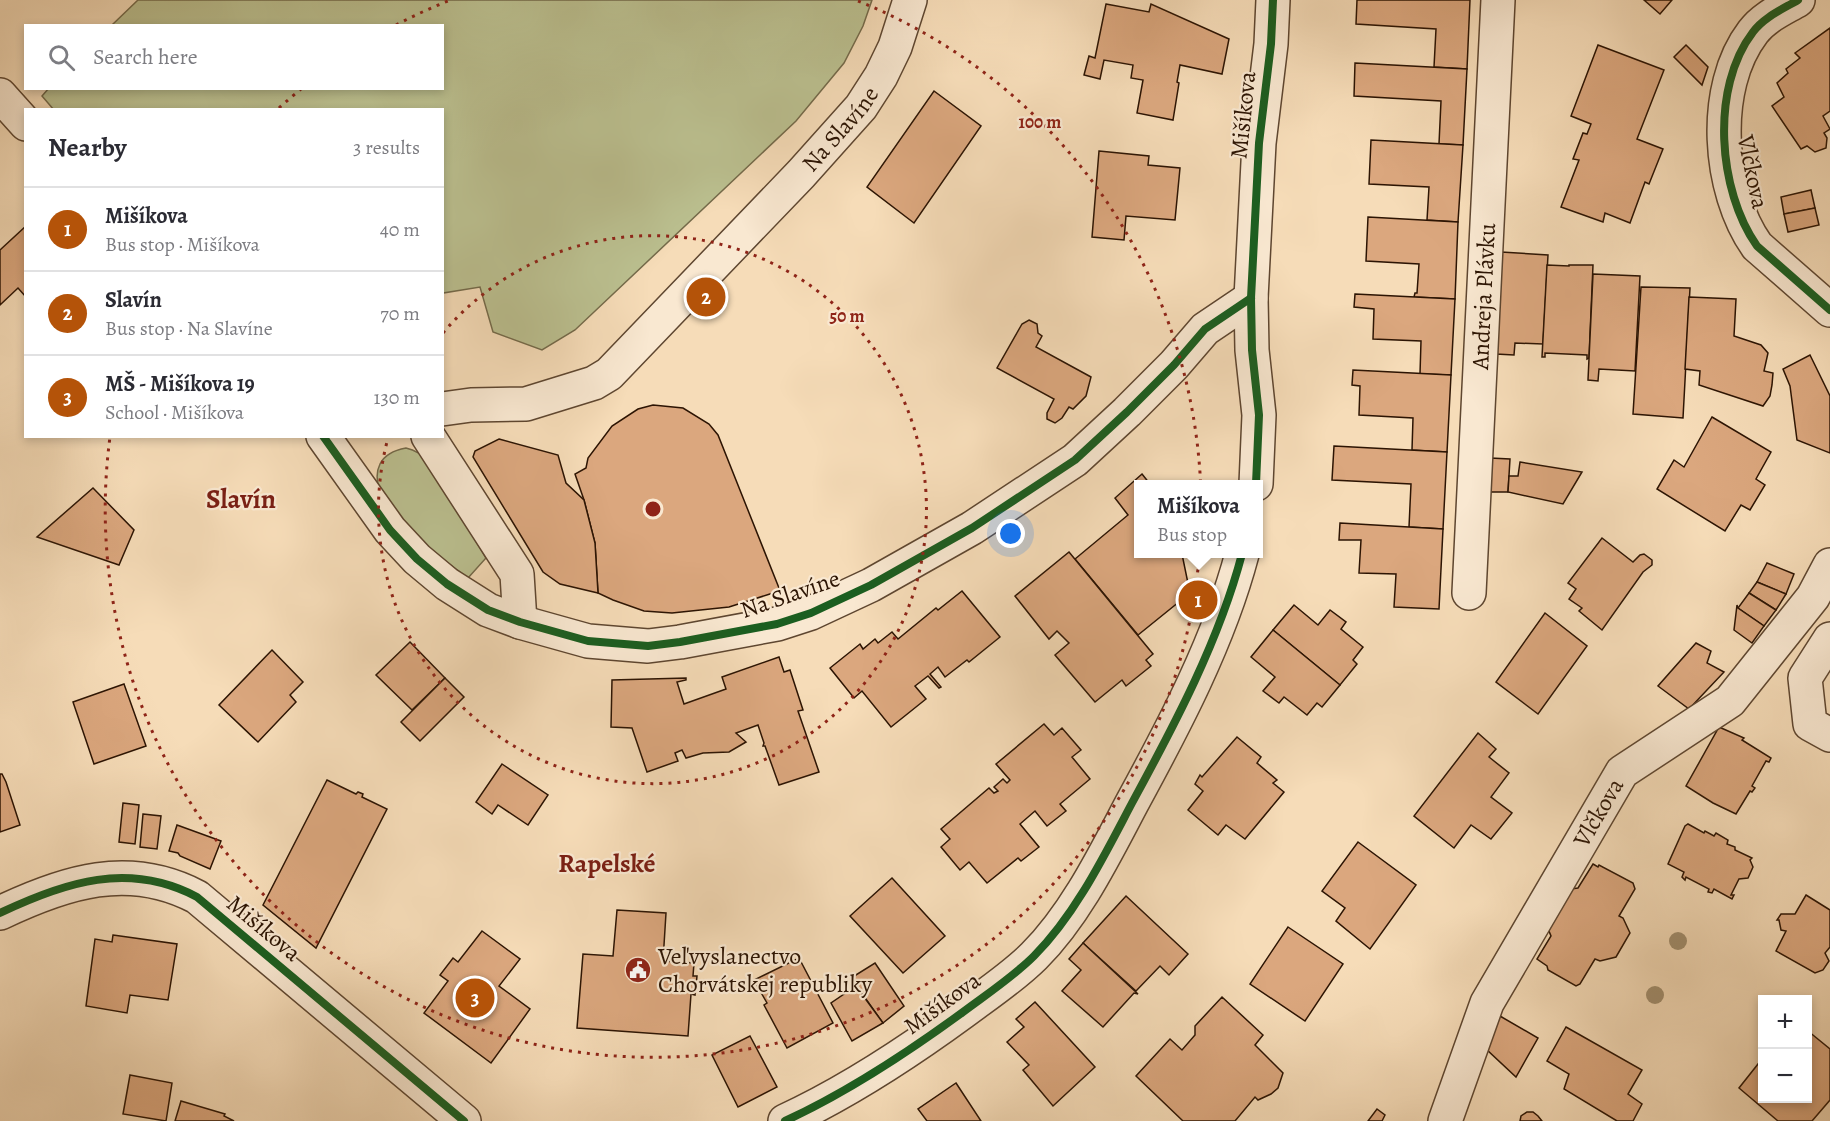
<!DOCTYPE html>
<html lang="en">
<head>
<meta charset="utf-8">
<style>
  :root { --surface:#fff; --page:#f7f7f7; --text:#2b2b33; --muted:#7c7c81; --line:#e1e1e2; --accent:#b45309 }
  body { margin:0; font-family:Alegreya,serif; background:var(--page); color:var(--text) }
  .controls { position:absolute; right:18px; bottom:18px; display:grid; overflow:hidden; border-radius:0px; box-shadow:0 3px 9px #0003 }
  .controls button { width:54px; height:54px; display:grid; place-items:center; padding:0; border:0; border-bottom:2px solid var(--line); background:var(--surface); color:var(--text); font:30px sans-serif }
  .you { position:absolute; left:1011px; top:534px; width:21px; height:21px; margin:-15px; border:4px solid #fff; border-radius:50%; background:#1a73e8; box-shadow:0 0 0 9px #1a73e833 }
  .badge { display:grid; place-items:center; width:39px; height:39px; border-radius:50%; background:var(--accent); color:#fff; font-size:20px; font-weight:700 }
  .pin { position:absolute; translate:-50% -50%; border:3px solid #fff; box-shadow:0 2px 6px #0006 }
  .popup { position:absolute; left:1134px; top:480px; width:129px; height:78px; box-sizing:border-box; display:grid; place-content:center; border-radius:0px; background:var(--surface); filter:drop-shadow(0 2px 4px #0005); font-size:20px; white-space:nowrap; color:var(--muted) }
  .popup b { font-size:22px; color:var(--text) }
  .popup::after { content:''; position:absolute; left:50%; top:100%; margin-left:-12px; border:12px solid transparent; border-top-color:var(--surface) }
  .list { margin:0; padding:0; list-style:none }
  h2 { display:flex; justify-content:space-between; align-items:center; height:78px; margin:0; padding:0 24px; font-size:26px }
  h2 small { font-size:20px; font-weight:400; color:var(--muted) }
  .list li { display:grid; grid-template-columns:39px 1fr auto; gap:18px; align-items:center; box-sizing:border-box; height:84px; padding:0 24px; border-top:2px solid var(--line) }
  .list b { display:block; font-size:22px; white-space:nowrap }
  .list p { margin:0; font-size:20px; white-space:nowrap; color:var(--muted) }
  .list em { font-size:20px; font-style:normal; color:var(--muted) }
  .icon { flex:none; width:33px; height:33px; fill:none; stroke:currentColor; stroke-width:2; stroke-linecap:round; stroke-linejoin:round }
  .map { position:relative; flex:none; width:1830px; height:1121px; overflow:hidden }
  .search { position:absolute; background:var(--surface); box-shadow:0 3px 9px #0003; left:24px; top:24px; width:420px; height:66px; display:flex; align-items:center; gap:15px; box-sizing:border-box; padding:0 21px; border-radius:0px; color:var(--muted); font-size:22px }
  .panel { position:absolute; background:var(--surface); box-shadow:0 3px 9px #0003; left:24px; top:108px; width:420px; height:330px; border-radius:0px }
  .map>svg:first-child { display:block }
  .green { fill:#bbc090; stroke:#746a4a; stroke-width:1.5 }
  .building { fill:#dba77e; stroke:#2c1403; stroke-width:1.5 }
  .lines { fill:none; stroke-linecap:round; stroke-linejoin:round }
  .minor-casing { stroke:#5e4630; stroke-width:36 }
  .minor { stroke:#f9e8d1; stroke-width:33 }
  .cycleway-casing { stroke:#f9e8d1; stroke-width:11 }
  .cycleway { stroke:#1b5e20; stroke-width:8 }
  .tree { fill:#a28f6f }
  .ring { fill:none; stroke:#8f2418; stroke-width:3; stroke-dasharray:3 6 }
  .labels { text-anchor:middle; stroke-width:4.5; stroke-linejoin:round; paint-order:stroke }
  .street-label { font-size:24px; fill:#2c1403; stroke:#f9e8d1 }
  .poi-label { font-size:24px; fill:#2c1403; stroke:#f9e8d1; text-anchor:start }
  .neighbourhood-label { font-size:26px; font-weight:bold; fill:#7a1f14; stroke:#f9e8d1 }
  .quarter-label { font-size:27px; font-weight:bold; fill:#7a1f14; stroke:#f9e8d1 }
  .centre { fill:#8f2418; stroke:#f9e8d1; stroke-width:3 }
  .ring-label { font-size:18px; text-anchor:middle; font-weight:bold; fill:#8f2418; stroke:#f9e8d1; stroke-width:4.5; stroke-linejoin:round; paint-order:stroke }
</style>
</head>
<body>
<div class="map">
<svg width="1830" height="1121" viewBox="0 0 1830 1121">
  <rect width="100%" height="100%" fill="#f6dcb8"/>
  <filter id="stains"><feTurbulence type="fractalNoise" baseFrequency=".00333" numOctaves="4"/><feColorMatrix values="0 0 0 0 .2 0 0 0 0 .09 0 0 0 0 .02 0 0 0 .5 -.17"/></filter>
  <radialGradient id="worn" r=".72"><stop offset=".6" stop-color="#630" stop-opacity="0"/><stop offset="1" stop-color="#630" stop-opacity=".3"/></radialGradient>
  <g class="green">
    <path d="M138,0h734l-9,26 -19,37 -48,58 -221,209 -33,20 -49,-18 -13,-45 -37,6 -1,-183h-388l-12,-14 7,-8h393v-62l-330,-1z"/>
    <path d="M406,448c10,2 17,7 24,15l56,95 -18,20c-26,-19 -107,-76 -88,-114 5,-10 15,-14 26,-16z"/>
  </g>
  <g class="building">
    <path d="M1357,0h113l-3,69 -33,-2 2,-38 -80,-5z"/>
    <path d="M1644,0h28l-12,14z"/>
    <path d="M1106,4l43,8 2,-8 78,35 -7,35 -42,-9 -3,17 2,1 -6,37 -36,-7 6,-33 -12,-2 2,-13 -29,-5 -4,19 -16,-4 5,-19 6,2z"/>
    <path d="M1830,28v83l-7,5 7,13 -6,4 3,5 -1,10 -11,4 -8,-6 -6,3 -29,-43 12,-9 -7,-14 11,-10 -2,-4 14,-11 -5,-5z"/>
    <path d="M1598,45l66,25 -27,69 26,10 -14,35 -4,-2 -15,41 -25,-10 -2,9 -42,-15 18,-47 -6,-1 10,-26 4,1 4,-10 -20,-8z"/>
    <path d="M1686,45l22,22 -6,18 -28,-28z"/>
    <path d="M1355,63l112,6 -4,76 -24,-1 2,-43 -87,-5z"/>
    <path d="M934,91l47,35 -67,97 -47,-36z"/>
    <path d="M1371,140l92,5 -5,77 -31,-2 2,-33 -60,-3z"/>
    <path d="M1099,151l50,5 -1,9 32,3 -5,52 -49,-4 -2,24 -32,-3z"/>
    <path d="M1811,190l4,18 -31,6 -3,-17z"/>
    <path d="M1815,208l4,17 -31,7 -4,-18z"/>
    <path d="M1368,217l90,5 -3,77 -41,-2 1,-4h2l2,-29 -53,-3z"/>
    <path d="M26,226v71l-8,-9 -18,17v-55z"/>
    <path d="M1501,252l47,3 -5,89 -28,-1 -1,12 -18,-1z"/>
    <path d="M1547,265l22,1v-1h24l-4,93 -2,1v-4l-42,-2v4h-3z"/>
    <path d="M1593,274l47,2 -5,95 -36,-2 -1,12 -10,-1z"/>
    <path d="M1641,287l49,1 -7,130 -50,-4z"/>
    <path d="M1355,294l100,5 -4,76 -31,-1 1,-33 -48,-2 1,-30 -20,-2z"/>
    <path d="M1689,297l47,2 -2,37 27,9 7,8 -4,18 9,2 -1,12 -2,11 -7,10 -64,-21 1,-14 -15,-2z"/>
    <path d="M1029,320l8,4 1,9 4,3 -6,11 55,30 -5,19 -13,13 -4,-2 -7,11 -7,5 -8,-4v-6l7,-14 -57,-31 25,-44z"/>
    <path d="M1810,355l20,41v57l-33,-13 -7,-54 -7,-17z"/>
    <path d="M1353,370l98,5 -4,77 -35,-2 1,-32 -54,-3 1,-29 -8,-1z"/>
    <path d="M653,405l30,3 26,16 9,11 61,153 -6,5 -44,14 -57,6 -28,-2 -31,-11 -15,-7 -3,-50 -11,-43 -9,-26 11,-6 2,-10 24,-32 26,-17z"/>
    <path d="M1712,417l59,35 -15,27 9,6 -15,25 -9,-5 -16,26 -68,-42 17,-29 10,7z"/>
    <path d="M499,439l59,16 8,28 18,17 11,43 3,50 -38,-9 -17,-12 -70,-115 2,-6z"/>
    <path d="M1334,446l113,6 -4,77 -34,-2 2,-43 -79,-4z"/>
    <path d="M1490,458l20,1 -2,33h-19z"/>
    <path d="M1520,462l62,10 -19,32 -55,-12 1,-16h9z"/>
    <path d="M1142,474l8,10h-12v70h44l8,39 -52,42 -63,-76 53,-44 -13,-17z"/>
    <path d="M93,488l41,42 -15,35 -82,-28z"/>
    <path d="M1340,523l103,6 -4,80 -45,-2 2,-33 -37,-1 2,-33h-22z"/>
    <path d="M1602,538l31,24 7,-7 4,-1 8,6v5l-9,7 -41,58 -23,-19 3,-3 -13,-9 7,-10 -8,-6z"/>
    <path d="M1069,552l84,102 -7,6 5,6 -25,20 -4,-6 -27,22 -40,-47 14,-12 -12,-12 -8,8 -34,-43z"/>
    <path d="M1767,563l27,11 -8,20 -29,-12z"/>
    <path d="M1757,582l29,12 -10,16 -27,-17z"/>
    <path d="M962,591l38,46 -31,25 -2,-2 -22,17 -7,-10 -8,7 11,13 -2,1 -11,-12 -13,10 11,13 -35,28 -29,-36 -8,7 -24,-30 30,-24 3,5 12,-10 3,4 14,-11 6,7 38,-31 2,2z"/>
    <path d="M1749,593l27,17 -12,16 -26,-18z"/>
    <path d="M1294,605l24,20 12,-15 16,12 -5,7 22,18 -10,13 4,4 -17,21 -67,-55z"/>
    <path d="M1737,605l1,3 26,18 -12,17 -18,-13z"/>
    <path d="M1545,613l42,33 -49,68 -42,-32z"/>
    <path d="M1273,630l67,55 -18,22 -5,-4 -10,12 -23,-18 -5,6 -16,-12 12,-14 -24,-20z"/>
    <path d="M410,642l35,36 -33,32 -36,-35z"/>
    <path d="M1696,643l15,8 -4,12 17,9 -35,37 -31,-23z"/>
    <path d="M272,650l31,32 -13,13 6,7 -38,40 -39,-37z"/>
    <path d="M779,657l5,15 6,-2 13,40 -5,1 21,61 -40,13 -14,-39h-2l1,-3 -6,-18 -22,8 10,9 -17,10 -26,1 -17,5 -4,-8 -7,3 3,8 -31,11 -15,-44 -21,-1 1,-47 74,-2v2l-9,2 7,22 42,-15 -4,-12z"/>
    <path d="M445,678l19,19 -44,44 -19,-19z"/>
    <path d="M124,684l22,62 -52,18 -21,-62z"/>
    <path d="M1044,724l10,11 8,-7 19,22 -9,7 18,22 -30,25 6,7 -19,15 -12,-15 -15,13 19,23 -18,14 -3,-3 -31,25 -18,-21 -9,8 -19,-23 9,-8 -9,-10 48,-41 5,5 4,-2 -4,-4 9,-8 4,4 3,-3 -14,-16z"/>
    <path d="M1719,727l25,11 -2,2 29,18 -2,4 -3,-1 -14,25 3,2 -3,4 -2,-1 -14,23 -23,-11 -27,-17z"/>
    <path d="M1478,733l18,16 -7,8 20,16 -18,24 21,16 -21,26 -20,-14 -17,23 -40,-32z"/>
    <path d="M1237,737l24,20 -4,6 20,17 -4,3 11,9 -39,47 -19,-14 -8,10 -30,-25 15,-19 -8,-7 5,-9 2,2z"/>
    <path d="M502,764l46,31 -20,30 -30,-20 -6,9 -16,-12z"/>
    <path d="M0,774h2l4,8 14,43 -20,7z"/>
    <path d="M327,780l29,14 2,-2 5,2 -1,3 25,12 -71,139 -53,-43z"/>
    <path d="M123,803l16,2 -4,39 -16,-2z"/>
    <path d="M143,814l18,2 -4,33 -17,-2z"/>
    <path d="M1688,824l16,9 1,-2 9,5 2,-3 12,7 -1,4 8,3v3l17,8 -2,2 3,7 -5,11 -9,1 -8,16h3l-2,4 -18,-10 -2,4 -4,-1 1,-3 -23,-12 -1,3 -3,-3 2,-5 -16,-8 17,-38z"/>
    <path d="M177,825l44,16 -11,28 -30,-13 -2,-3 -9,-2z"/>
    <path d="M1358,842l58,43 -46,64 -34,-28 9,-13 -23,-17z"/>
    <path d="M1593,864l5,3 1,-2 34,18 2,6 -16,27 4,2 7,15 -14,24 -16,4 -5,-2 -15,25 -4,2 -28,-16 -1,-4 -10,-7 14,-23 -7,-17 18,-29 16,-2z"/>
    <path d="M892,878l53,58 -42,37 -53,-57z"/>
    <path d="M1806,895l24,15v37l-5,6 4,8 -6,9 -8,3 -39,-22 10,-20 -5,-1 -2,-10h-2l4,-6h14z"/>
    <path d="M1126,896l62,58 -19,21 -9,-9 -24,25 -53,-48z"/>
    <path d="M617,910l49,3 -3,48 31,2 -1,13h4l-2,19 -4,-1 -3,42 -111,-8 6,-74 30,2z"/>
    <path d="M1288,927l55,37 -38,57 -55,-37z"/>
    <path d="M482,931l38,28 -21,27 31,23 -39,54 -67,-50 24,-32 -8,-6 13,-17 5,4z"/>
    <path d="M113,935l64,9 -9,56 -38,-5 -3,18 -41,-7 9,-67 17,3z"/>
    <path d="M1083,943l55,51 -4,-1 -31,34 -41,-36 19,-21 -12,-11z"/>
    <path d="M799,958l34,65 -46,25 -23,-43 3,-2 -13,-23z"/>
    <path d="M875,963l29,43 -21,17 -32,-45z"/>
    <path d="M856,986l27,37 -31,18 -21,-38z"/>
    <path d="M1222,997l41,38 -8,10 28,28 -5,15 -7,6 -13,6 -3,-3 -20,24h-52l-47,-45 34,-37 12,11 13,-15v-9z"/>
    <path d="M1035,1002l60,65 -42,39 -30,-36 6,-5 -22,-23 17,-15 -8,-8z"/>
    <path d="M1500,1016l38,22 -22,39 -31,-29z"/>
    <path d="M1566,1027l76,43 -14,24 14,10 -9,17h-16l-53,-32 5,-15 -22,-13z"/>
    <path d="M1808,1031l22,18v51l-18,21h-34l-39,-33 23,-29v39h46z"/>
    <path d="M750,1036l27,51 -39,20 -26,-52z"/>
    <path d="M130,1075l42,8 -6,38 -43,-7z"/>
    <path d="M956,1083l25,38h-54l-9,-12z"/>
    <path d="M181,1101l44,13 -1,2 10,5h-59z"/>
    <path d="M1377,1109l8,6 -3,6h-14z"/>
    <path d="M1527,1112h6l5,4 4,5h-22l1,-5z"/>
  </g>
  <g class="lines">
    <g class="minor-casing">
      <g id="minor">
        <path d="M1798,0c-15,9 -34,17 -45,32 -43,56 -35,159 4,214l73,64"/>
        <path d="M0,95l26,29"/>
        <path id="s1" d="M442,409l29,-4 55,-1 68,-21 15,-9 192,-200 60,-67 20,-31 14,-29 15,-47"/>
        <path d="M323,436l67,94 27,29 30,25 41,26 32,12 68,19 60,5 32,-4 97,-18 34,-11 60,-28 101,-57 103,-68 52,-48 47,-47 31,-36 46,-31"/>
        <path d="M428,436l89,138 3,48"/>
        <path d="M1256,484l3,-69 -7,-65 -1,-52 8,-155 12,-99 2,-44"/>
        <path id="s2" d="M1469,593l29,-593"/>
        <path d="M1830,639l-25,39 5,46 20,11"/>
        <path d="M0,913c65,-31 129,-52 197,-16l267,224"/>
        <path d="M785,1121c63,-29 122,-68 178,-109 24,-18 50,-35 71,-56 42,-42 71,-102 98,-153 43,-79 87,-162 110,-249"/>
        <path id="s3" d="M1445,1121l42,-118 135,-231 108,-71 83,-104 17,-32"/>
      </g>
    </g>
    <use href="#minor" class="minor"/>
    <g class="cycleway-casing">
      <g id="cycleway">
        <path d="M1798,0c-15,9 -34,17 -45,32 -43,56 -35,159 4,214l73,64"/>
        <path d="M323,436l67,94 27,29 30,25 41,26 32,12 68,19 60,5 32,-4 97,-18 34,-11 60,-28 101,-57 103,-68 52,-48 47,-47 31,-36 46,-31"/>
        <path d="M1256,484l3,-69 -7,-65 -1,-52 8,-155 12,-99 2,-44"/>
        <path d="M0,913c65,-31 129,-52 197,-16l267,224"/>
        <path d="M785,1121c63,-29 122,-68 178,-109 24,-18 50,-35 71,-56 42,-42 71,-102 98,-153 43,-79 87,-162 110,-249"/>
      </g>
    </g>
    <use href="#cycleway" class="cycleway"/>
  </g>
  <g class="tree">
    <circle cx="1678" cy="941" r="9"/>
    <circle cx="1655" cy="995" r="9"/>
  </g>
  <g class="ring">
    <path d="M443 333A274 274 0 1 1 388 438"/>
    <path d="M279 108A548 548 0 0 1 301 89M396 25A548 548 0 0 1 448 1M858 1A548 548 0 1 1 110 437"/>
  </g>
  <defs>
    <g id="civic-disc" transform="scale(1.35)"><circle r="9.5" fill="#8f2418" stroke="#f9e8d1"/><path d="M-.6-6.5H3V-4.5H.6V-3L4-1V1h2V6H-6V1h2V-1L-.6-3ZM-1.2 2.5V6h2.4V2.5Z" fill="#fff"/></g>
  </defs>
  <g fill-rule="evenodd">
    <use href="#civic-disc" x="638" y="970"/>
  </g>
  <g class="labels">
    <g class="street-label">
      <text transform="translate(1243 115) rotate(-84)" y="8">Mišíkova</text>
      <text dy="8" stroke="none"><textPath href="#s1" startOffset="510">Na Slavíne</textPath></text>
      <text transform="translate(1753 172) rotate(78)" y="8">Vlčkova</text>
      <text dy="8" stroke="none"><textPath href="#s2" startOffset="297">Andreja Plávku</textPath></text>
      <text transform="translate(790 594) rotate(-19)" y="8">Na Slavíne</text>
      <text dy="8" stroke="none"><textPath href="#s3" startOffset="346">Vlčkova</textPath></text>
      <text transform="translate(264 928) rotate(40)" y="8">Mišíkova</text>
      <text transform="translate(942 1003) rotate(-36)" y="8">Mišíkova</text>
    </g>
    <g class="poi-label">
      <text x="658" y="964">Veľvyslanectvo<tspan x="658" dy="28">Chorvátskej republiky</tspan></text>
    </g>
    <g class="neighbourhood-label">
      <text x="607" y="872">Rapelské</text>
    </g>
    <g class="quarter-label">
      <text x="241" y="508">Slavín</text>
    </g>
  </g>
  <circle cx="653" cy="509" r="9" class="centre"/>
  <g class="ring-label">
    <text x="1040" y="128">100 m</text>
    <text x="847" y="322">50 m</text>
  </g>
  <rect width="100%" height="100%" filter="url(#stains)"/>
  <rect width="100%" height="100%" fill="url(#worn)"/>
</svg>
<div class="controls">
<button>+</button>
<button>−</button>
</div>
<div class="you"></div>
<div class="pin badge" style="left:1198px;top:600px">1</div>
<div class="popup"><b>Mišíkova</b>Bus stop</div>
<div class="pin badge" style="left:706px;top:297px">2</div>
<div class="pin badge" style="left:475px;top:998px">3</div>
<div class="search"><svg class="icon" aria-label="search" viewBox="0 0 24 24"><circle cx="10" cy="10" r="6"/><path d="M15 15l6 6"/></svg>Search here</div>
<section class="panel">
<h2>Nearby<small>3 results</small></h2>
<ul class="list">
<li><span class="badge">1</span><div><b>Mišíkova</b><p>Bus stop · Mišíkova</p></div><em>40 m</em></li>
<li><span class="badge">2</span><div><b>Slavín</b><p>Bus stop · Na Slavíne</p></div><em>70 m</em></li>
<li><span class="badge">3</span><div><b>MŠ - Mišíkova 19</b><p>School · Mišíkova</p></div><em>130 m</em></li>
</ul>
</section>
</div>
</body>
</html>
